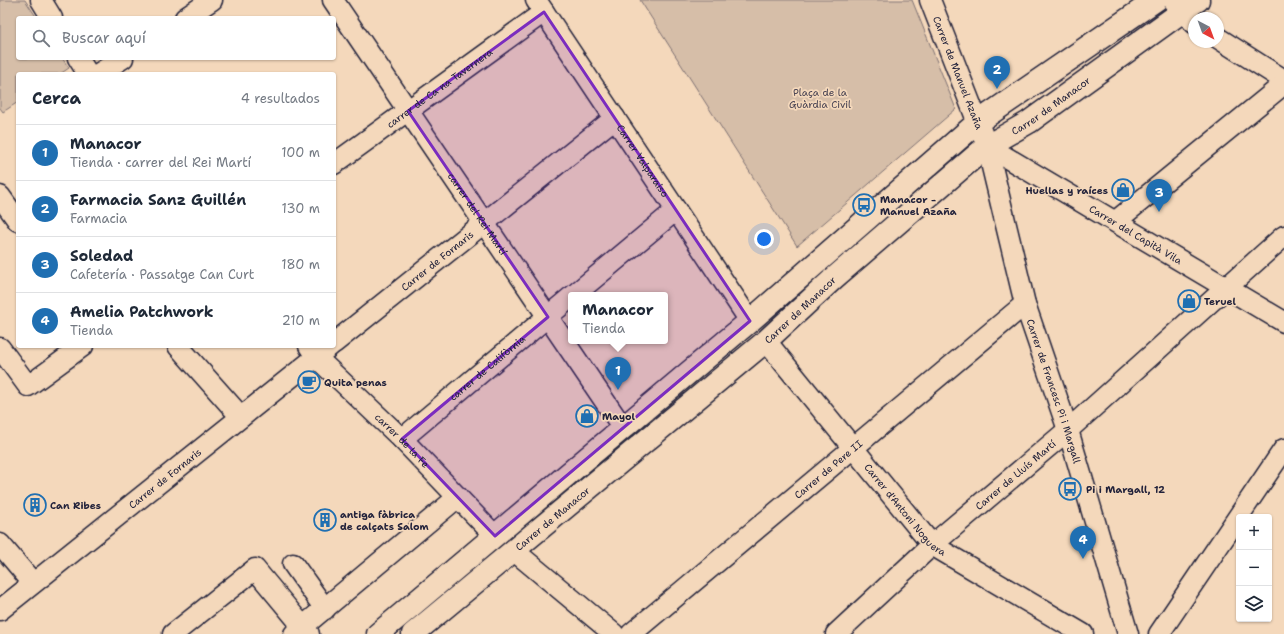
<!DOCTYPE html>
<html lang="es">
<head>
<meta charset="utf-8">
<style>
  :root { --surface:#fff; --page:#f2f2f3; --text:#1f2937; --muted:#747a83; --line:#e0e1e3; --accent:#1f6fb2 }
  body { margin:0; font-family:"Shantell Sans",sans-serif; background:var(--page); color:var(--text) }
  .controls { position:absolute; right:12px; bottom:12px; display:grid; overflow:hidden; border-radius:4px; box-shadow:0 1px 3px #0004 }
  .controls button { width:36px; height:36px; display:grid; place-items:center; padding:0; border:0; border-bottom:1px solid var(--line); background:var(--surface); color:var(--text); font:20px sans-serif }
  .compass { position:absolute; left:1188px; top:12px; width:36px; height:36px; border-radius:50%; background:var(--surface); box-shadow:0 1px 3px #0004; rotate:139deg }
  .you { position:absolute; left:764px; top:239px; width:14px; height:14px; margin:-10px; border:3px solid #fff; border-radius:50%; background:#1a73e8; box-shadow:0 0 0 6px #1a73e833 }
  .badge { display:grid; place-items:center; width:26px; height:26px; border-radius:50%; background:var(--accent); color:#fff; font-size:13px; font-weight:700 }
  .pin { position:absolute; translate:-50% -33px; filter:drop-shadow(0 1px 2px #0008) }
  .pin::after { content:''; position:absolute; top:21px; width:14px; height:12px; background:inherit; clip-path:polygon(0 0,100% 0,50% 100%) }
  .popup { position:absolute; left:568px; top:292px; width:100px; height:52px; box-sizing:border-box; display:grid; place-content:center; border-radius:4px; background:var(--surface); filter:drop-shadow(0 1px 3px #0005); font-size:13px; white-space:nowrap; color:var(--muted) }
  .popup b { font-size:15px; color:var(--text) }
  .popup::after { content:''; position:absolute; left:50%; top:100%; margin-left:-8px; border:8px solid transparent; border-top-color:var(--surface) }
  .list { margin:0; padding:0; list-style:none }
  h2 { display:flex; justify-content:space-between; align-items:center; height:52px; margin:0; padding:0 16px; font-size:17px }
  h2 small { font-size:13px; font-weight:400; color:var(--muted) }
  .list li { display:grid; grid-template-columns:26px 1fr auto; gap:12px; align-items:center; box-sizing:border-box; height:56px; padding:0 16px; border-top:1px solid var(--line) }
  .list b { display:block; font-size:15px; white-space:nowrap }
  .list p { margin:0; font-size:13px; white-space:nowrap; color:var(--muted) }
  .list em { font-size:13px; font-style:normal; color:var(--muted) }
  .icon { flex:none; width:22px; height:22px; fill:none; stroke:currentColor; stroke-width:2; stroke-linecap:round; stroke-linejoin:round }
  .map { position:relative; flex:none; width:1284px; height:634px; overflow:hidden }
  .search { position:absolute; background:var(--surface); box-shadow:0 1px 3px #0004; left:16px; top:16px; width:320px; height:44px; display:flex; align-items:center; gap:10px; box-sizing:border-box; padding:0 14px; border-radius:4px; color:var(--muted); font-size:15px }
  .panel { position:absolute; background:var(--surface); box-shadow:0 1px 3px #0004; left:16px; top:72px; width:320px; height:276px; border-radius:4px }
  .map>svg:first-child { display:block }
  .green { fill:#d6bea8; stroke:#7c7072 }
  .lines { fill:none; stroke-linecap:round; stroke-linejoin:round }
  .minor-casing { stroke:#22223b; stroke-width:23 }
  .major-casing { stroke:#22223b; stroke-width:25 }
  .minor { stroke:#f4d8bb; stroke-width:20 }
  .major { stroke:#f4d8bb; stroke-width:22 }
  .marked { fill:#7b2cbf; fill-opacity:0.2; stroke:#7b2cbf; stroke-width:3; stroke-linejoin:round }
  .labels { text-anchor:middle; stroke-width:3.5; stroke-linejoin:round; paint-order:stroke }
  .street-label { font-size:10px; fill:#22223b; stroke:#f4d8bb }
  .park-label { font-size:10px; fill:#464151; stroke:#f4d8bb }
  .poi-label { font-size:10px; font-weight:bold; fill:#22223b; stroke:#f4d8bb; text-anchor:start }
</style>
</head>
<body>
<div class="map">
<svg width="1284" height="634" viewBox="0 0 1284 634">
  <rect width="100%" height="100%" fill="#f4d8bb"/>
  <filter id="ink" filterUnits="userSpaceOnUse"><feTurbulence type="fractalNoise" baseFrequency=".025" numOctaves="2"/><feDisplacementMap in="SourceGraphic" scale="8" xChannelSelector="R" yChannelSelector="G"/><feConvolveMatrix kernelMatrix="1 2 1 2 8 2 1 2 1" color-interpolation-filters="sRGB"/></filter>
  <g filter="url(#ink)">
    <g class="green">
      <path d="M0,0h25l12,18h-19v40h44l7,10 -9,6h-42v28l-15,10 -3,-4z"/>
      <path d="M640,0h272l44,109 -159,137z"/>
    </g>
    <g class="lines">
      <g class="minor-casing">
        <g id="minor">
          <path d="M41,0l11,18"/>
          <path id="s1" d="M333,0l290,428"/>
          <path id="s2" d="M536,0l214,321"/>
          <path id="s3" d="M930,0l57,146 38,158 43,126 60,204"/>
          <path d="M1173,0l21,23"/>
          <path d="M185,18l27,-18"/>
          <path d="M1218,38l66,42"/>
          <path d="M78,58l10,16"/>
          <path d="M98,74l25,-16"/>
          <path id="s4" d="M987,146l297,176"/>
          <path id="s5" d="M334,164l210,-152"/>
          <path d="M0,196l18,25"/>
          <path d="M1116,221l168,-137"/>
          <path d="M574,295l102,-85"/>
          <path id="s6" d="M766,341l166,204 151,89"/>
          <path id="s7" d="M334,343l281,-225"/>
          <path d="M178,346l63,71"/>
          <path id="s8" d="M309,346l7,11 86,82 93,97"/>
          <path d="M0,348l28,38 55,-40"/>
          <path id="s9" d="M402,439l169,-142"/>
          <path d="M0,544l33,39"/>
          <path d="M513,550l101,84"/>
          <path d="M293,564l32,45"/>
          <path id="s10" d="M0,610l330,-264"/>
          <path d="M173,634l82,-65 54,65"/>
          <path d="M294,634l164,-137"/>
          <path id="s11" d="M631,634l394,-330"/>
          <path id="s12" d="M836,634l96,-89 136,-115 216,-194"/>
          <path d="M1159,634l125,-185"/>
        </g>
      </g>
      <g class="major-casing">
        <g id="major">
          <path d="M378,634l372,-313 228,-199 178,-122"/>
          <path id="s13" d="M413,634l353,-293 68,-63 153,-132 42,-24 169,-122"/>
        </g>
      </g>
      <use href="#minor" class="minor"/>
      <use href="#major" class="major"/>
    </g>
  </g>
  <path class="marked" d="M544,12l206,309 -255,215 -93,-97 146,-122 -140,-206z"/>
  <defs>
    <g id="shop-ring" transform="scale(1.15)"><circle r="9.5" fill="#f4d8bb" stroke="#1f6fb2" stroke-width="1.5"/><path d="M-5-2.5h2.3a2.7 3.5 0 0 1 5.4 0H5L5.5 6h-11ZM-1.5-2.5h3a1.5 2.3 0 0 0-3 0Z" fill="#1f6fb2"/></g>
    <g id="bus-ring" transform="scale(1.15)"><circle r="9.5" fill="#f4d8bb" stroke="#1f6fb2" stroke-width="1.5"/><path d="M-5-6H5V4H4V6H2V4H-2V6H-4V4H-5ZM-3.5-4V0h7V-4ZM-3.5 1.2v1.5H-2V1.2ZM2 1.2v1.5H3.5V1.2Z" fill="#1f6fb2"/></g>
    <g id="cafe-ring" transform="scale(1.15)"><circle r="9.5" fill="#f4d8bb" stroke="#1f6fb2" stroke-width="1.5"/><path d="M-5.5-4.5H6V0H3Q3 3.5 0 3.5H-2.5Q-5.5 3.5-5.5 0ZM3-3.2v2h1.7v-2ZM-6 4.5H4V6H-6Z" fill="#1f6fb2"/></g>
    <g id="building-ring" transform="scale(1.15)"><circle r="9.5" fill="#f4d8bb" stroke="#1f6fb2" stroke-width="1.5"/><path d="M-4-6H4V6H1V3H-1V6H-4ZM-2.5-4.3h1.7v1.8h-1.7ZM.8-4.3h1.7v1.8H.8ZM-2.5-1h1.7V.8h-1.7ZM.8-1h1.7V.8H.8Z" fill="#1f6fb2"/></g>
  </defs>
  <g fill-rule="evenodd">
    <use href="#shop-ring" x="1123" y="190"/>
    <use href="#bus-ring" x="864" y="205"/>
    <use href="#shop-ring" x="1189" y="301"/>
    <use href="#cafe-ring" x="309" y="382"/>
    <use href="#shop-ring" x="587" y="416"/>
    <use href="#bus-ring" x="1070" y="489"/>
    <use href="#building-ring" x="35" y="505"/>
    <use href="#building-ring" x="325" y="520"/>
  </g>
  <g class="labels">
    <g class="street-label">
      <text dy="4" stroke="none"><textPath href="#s3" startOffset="78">Carrer de Manuel Azaña</textPath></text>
      <text dy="4" stroke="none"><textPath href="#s5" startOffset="130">carrer de Ca na Tavernera</textPath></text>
      <text dy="4" stroke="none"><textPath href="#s13" startOffset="829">Carrer de Manacor</textPath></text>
      <text dy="4" stroke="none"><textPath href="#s2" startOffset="193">Carrer Valparaiso</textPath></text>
      <text dy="4" stroke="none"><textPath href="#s1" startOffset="258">carrer del Rei Martí</textPath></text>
      <text dy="4" stroke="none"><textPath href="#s4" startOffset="173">Carrer del Capità Vila</textPath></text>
      <text dy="4" stroke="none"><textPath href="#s7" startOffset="132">Carrer de Fornaris</textPath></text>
      <text dy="4" stroke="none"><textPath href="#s13" startOffset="505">Carrer de Manacor</textPath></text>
      <text dy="4" stroke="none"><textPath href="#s9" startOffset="111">carrer de Califòrnia</textPath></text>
      <text dy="4" stroke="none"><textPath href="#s3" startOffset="411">Carrer de Francesc Pi i Margall</textPath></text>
      <text dy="4" stroke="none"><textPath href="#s8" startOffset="133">carrer de la Fe</textPath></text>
      <text dy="4" stroke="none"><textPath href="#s11" startOffset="257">Carrer de Pere II</textPath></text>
      <text dy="4" stroke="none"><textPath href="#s12" startOffset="240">Carrer de Lluís Martí</textPath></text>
      <text dy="4" stroke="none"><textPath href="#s10" startOffset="211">Carrer de Fornaris</textPath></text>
      <text dy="4" stroke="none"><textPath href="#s6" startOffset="219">Carrer d'Antoni Noguera</textPath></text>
      <text dy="4" stroke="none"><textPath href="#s13" startOffset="181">Carrer de Manacor</textPath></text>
    </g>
    <g class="park-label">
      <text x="820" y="96">Plaça de la<tspan x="820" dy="12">Guàrdia Civil</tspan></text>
    </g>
    <g class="poi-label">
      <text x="1108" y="194" text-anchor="end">Huellas y raíces</text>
      <text x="880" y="203">Manacor -<tspan x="880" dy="12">Manuel Azaña</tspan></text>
      <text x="1204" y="305">Teruel</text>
      <text x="324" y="386">Quita penas</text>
      <text x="602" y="420">Mayol</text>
      <text x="1086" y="493">Pi i Margall, 12</text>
      <text x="50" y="509">Can Ribes</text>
      <text x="340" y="518">antiga fàbrica<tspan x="340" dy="12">de calçats Salom</tspan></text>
    </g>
  </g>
</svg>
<div class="controls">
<button>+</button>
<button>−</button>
<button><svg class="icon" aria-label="layers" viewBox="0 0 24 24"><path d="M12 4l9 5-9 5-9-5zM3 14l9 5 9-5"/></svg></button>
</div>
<svg class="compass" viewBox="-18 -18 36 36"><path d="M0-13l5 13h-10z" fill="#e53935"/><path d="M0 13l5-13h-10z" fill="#747a83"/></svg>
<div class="you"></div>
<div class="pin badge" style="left:618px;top:390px">1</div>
<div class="popup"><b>Manacor</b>Tienda</div>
<div class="pin badge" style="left:997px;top:89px">2</div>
<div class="pin badge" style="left:1159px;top:212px">3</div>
<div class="pin badge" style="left:1083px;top:559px">4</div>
<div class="search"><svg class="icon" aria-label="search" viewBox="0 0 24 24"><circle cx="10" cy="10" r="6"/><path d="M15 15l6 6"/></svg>Buscar aquí</div>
<section class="panel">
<h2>Cerca<small>4 resultados</small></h2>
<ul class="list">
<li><span class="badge">1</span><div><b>Manacor</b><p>Tienda · carrer del Rei Martí</p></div><em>100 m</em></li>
<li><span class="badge">2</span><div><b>Farmacia Sanz Guillén</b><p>Farmacia</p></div><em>130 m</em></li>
<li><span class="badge">3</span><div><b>Soledad</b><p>Cafetería · Passatge Can Curt</p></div><em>180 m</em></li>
<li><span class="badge">4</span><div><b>Amelia Patchwork</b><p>Tienda</p></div><em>210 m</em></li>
</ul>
</section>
</div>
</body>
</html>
